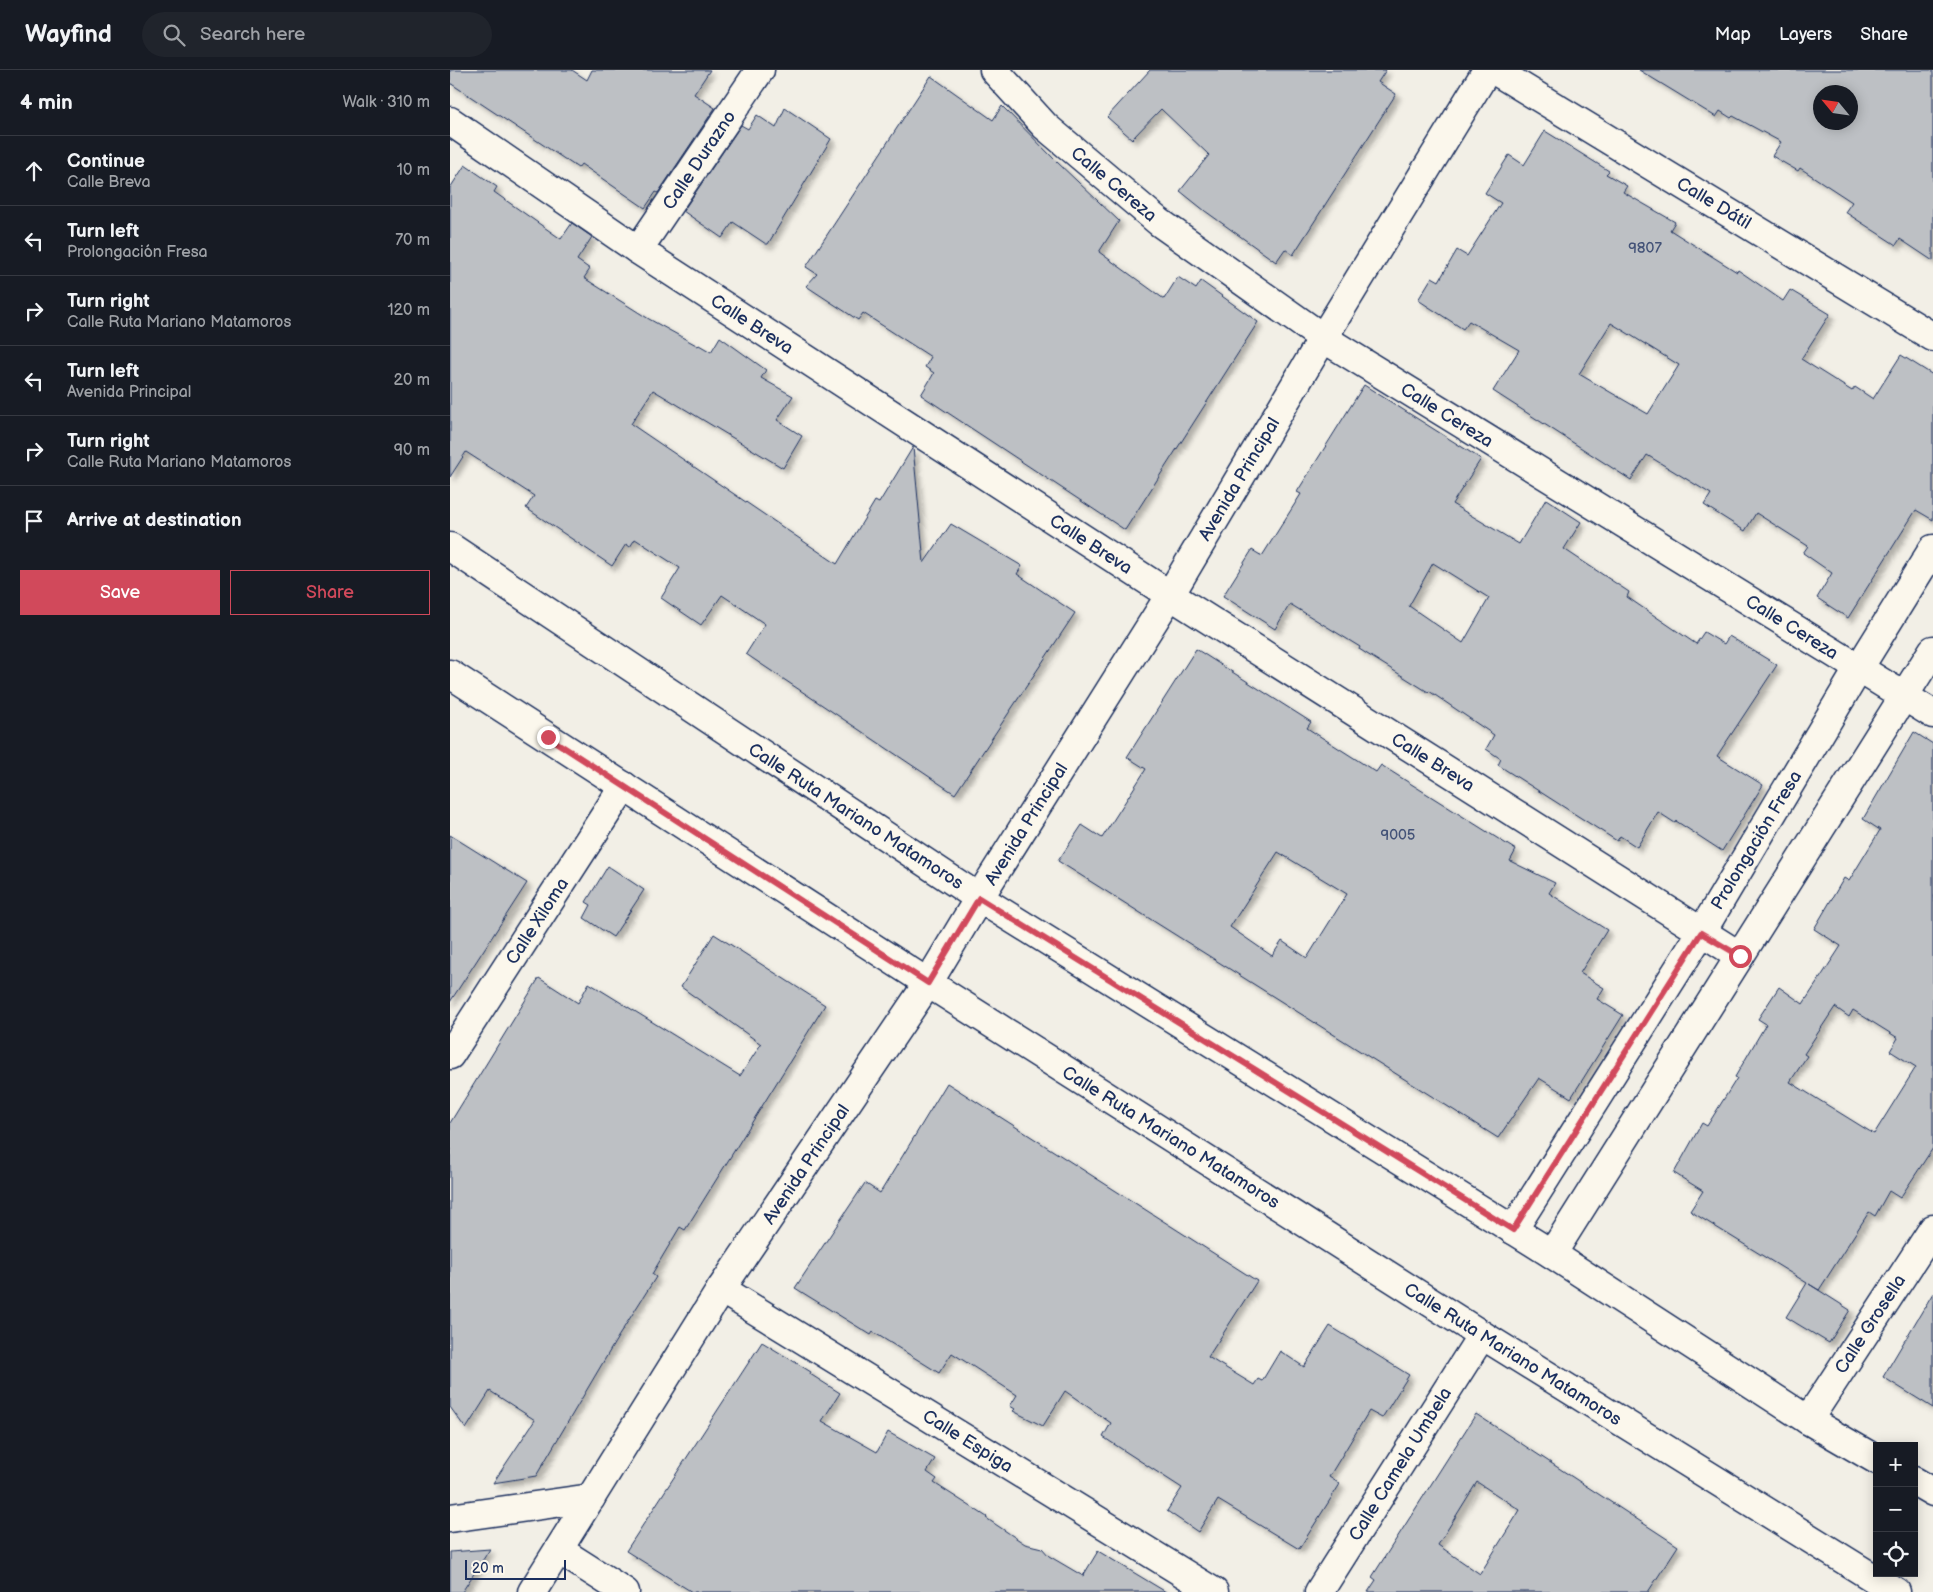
<!DOCTYPE html>
<html lang="en">
<head>
<meta charset="utf-8">
<style>
  :root { --surface:#171b24; --page:#20242c; --text:#f1f3f6; --muted:#9ea1a6; --line:#363941; --accent:#d1495b }
  body { margin:0; font-family:"Balsamiq Sans",sans-serif; background:var(--page); color:var(--text) }
  .controls { position:absolute; right:15px; bottom:15px; display:grid; overflow:hidden; border-radius:0px; box-shadow:0 2px 12px #0003 }
  .controls button { width:45px; height:45px; display:grid; place-items:center; padding:0; border:0; border-bottom:1px solid var(--line); background:var(--surface); color:var(--text); font:25px sans-serif }
  .compass { position:absolute; left:1363px; top:15px; width:45px; height:45px; border-radius:50%; background:var(--surface); box-shadow:0 2px 12px #0003; rotate:299deg }
  .scale { position:absolute; left:15px; bottom:12px; width:101px; box-sizing:border-box; padding-left:5px; border:2px solid #1b2f5e; border-top:0; font-size:14px; line-height:18px; white-space:nowrap; color:#1b2f5e; -webkit-text-stroke:4px #fbf7ec; paint-order:stroke }
  .stop { position:absolute; width:15px; height:15px; margin:-11px; border:4px solid #d1495b; border-radius:50%; background:#fff }
  .stop.end { background:#d1495b; border-color:#fff; box-shadow:0 1px 5px #0008 }
  .list { margin:0; padding:0; list-style:none }
  h2 { display:flex; justify-content:space-between; align-items:center; height:65px; margin:0; padding:0 20px; font-size:21px }
  h2 small { font-size:16px; font-weight:400; color:var(--muted) }
  .list li { display:grid; grid-template-columns:32px 1fr auto; gap:15px; align-items:center; box-sizing:border-box; height:70px; padding:0 20px; border-top:1px solid var(--line) }
  .list b { display:block; font-size:19px; white-space:nowrap }
  .list p { margin:0; font-size:16px; white-space:nowrap; color:var(--muted) }
  .list em { font-size:16px; font-style:normal; color:var(--muted) }
  .actions { display:flex; gap:10px; padding:15px 20px }
  .actions a { flex:1; padding:11px 0; border:1px solid var(--accent); border-radius:0px; text-align:center; font-size:18px; color:var(--accent) }
  .actions .main { background:var(--accent); color:#fff }
  .icon { flex:none; width:28px; height:28px; fill:none; stroke:currentColor; stroke-width:2; stroke-linecap:round; stroke-linejoin:round }
  .map { position:relative; flex:none; width:1483px; height:1522px; overflow:hidden }
  header { display:flex; align-items:center; gap:30px; box-sizing:border-box; height:70px; padding:0 25px; background:var(--surface); border-bottom:1px solid var(--line) }
  header strong { font-size:24px }
  nav { display:flex; gap:28px; margin-inline-start:auto; font-size:18px }
  .search { width:350px; height:45px; background:var(--page); display:flex; align-items:center; gap:12px; box-sizing:border-box; padding:0 18px; border-radius:28px; color:var(--muted); font-size:19px }
  main { display:flex }
  aside { flex:1; background:var(--surface) }
  .map>svg:first-child { display:block }
  .building { fill:#bdc0c4; stroke:#1b2f5e; fill-rule:evenodd; filter:url(#shadow) }
  .lines { fill:none; stroke-linecap:round; stroke-linejoin:round }
  .minor-casing { stroke:#1b2f5e; stroke-width:31 }
  .tertiary-casing { stroke:#1b2f5e; stroke-width:31 }
  .primary-casing { stroke:#1b2f5e; stroke-width:31 }
  .minor { stroke:#fbf7ec; stroke-width:28 }
  .tertiary { stroke:#fbf7ec; stroke-width:28 }
  .primary { stroke:#fbf7ec; stroke-width:28 }
  .route { stroke:#d1495b; stroke-width:6 }
  .labels { text-anchor:middle; stroke-width:4; stroke-linejoin:round; paint-order:stroke }
  .number-label { font-size:15px; fill:#445378 }
  .street-label { font-size:18px; fill:#1b2f5e; stroke:#fbf7ec }
</style>
</head>
<body>
<header>
<strong>Wayfind</strong>
<div class="search"><svg class="icon" aria-label="search" viewBox="0 0 24 24"><circle cx="10" cy="10" r="6"/><path d="M15 15l6 6"/></svg>Search here</div>
<nav><a>Map</a><a>Layers</a><a>Share</a></nav>
</header>
<main>
<aside>
<h2>4 min<small>Walk · 310 m</small></h2>
<ul class="list">
<li><svg class="icon" aria-label="ahead" viewBox="0 0 24 24"><path d="M12 20V5M6 11l6-6 6 6"/></svg><div><b>Continue</b><p>Calle Breva</p></div><em>10 m</em></li>
<li><svg class="icon" aria-label="left" viewBox="0 0 24 24"><path d="M17 20v-9H6M10 6l-5 5 5 5"/></svg><div><b>Turn left</b><p>Prolongación Fresa</p></div><em>70 m</em></li>
<li><svg class="icon" aria-label="right" viewBox="0 0 24 24"><path d="M7 20v-9h11M14 6l5 5-5 5"/></svg><div><b>Turn right</b><p>Calle Ruta Mariano Matamoros</p></div><em>120 m</em></li>
<li><svg class="icon" aria-label="left" viewBox="0 0 24 24"><path d="M17 20v-9H6M10 6l-5 5 5 5"/></svg><div><b>Turn left</b><p>Avenida Principal</p></div><em>20 m</em></li>
<li><svg class="icon" aria-label="right" viewBox="0 0 24 24"><path d="M7 20v-9h11M14 6l5 5-5 5"/></svg><div><b>Turn right</b><p>Calle Ruta Mariano Matamoros</p></div><em>90 m</em></li>
<li><svg class="icon" aria-label="arrive" viewBox="0 0 24 24"><path d="M6 21V4h12l-3 4 3 4H6"/></svg><div><b>Arrive at destination</b></div></li>
</ul>
<div class="actions"><a class="main">Save</a><a>Share</a></div>
</aside>
<div class="map">
<svg width="1483" height="1522" viewBox="0 0 1483 1522">
  <defs>
    <filter id="shadow"><feDropShadow dx="4.5" dy="4.5" stdDeviation="2.5" flood-color="#0004"/></filter>
  </defs>
  <rect width="100%" height="100%" fill="#f2efe6"/>
  <filter id="ink" filterUnits="userSpaceOnUse"><feTurbulence type="fractalNoise" baseFrequency=".02" numOctaves="2"/><feDisplacementMap in="SourceGraphic" scale="10" xChannelSelector="R" yChannelSelector="G"/><feConvolveMatrix kernelMatrix="1 2 1 2 8 2 1 2 1" color-interpolation-filters="sRGB"/></filter>
  <g filter="url(#ink)">
    <g class="building">
      <path d="M0,0h122l15,10 5,-10h118l-16,24 21,14 -57,85 -2,-1 -11,16 -64,-44 -3,4 -128,-85z"/>
      <path d="M700,0h236l-8,12 18,12 -103,161 -8,-6 -9,13 -71,-51 -25,-20 29,-36 -48,-46 -29,30 -25,-22z"/>
      <path d="M1189,0h294v191l-33,-22 -4,6 -51,-33 7,-10 -52,-34 -2,3 -26,-15 9,-14 -48,-26 -2,2 -11,-7 -4,6zM1370,22h30v30h-30z"/>
      <path d="M481,6l62,44 9,-14 55,56 62,59 -20,31 65,47 14,-22 18,12 5,-8 57,41 -133,208 -204,-135 13,-22 -9,-6 6,-10 -68,-44 -5,7 -52,-34 11,-12 -11,-7z"/>
      <path d="M335,38l46,31 -63,105h-2l-33,-22 -11,16 -39,-27 58,-86 7,4 9,-14 19,13z"/>
      <path d="M1095,61l64,40 -3,3 21,12 -4,6 52,30 -5,8 67,42 1,-2 45,31 7,-11 40,24 -29,45 51,32 3,-4 18,12 28,-44 32,20v145l-17,-10 -68,108 -31,-20 15,-25 -29,-20 5,-7 -52,-33 -11,18 -41,-26 7,-11 -64,-39 -16,25 -138,-89 26,-41 -50,-29 -6,8 -45,-29 14,-23 7,4 18,-31 10,6 34,-53 -16,-10 24,-38 15,10zM1161,253l68,42 -31,49 -69,-40z"/>
      <path d="M15,95l32,22 -3,5 67,47 11,-16 20,14 -15,23 13,9 -6,9 65,41 49,27 1,-1 12,7 9,-15 46,33 -5,8 32,18 -16,24 25,16 -19,32 -130,-78 -22,34 206,140 38,-63 4,2 34,-56 11,116 27,-39 71,42 -5,8 58,39 -120,181 -209,-140 19,-30 -43,-29 -21,30 -40,-27 19,-30 -45,-29 -5,8 -4,-3 -14,22 -86,-58 8,-12 -68,-44 -16,25v-289z"/>
      <path d="M914,315l117,74 -29,45 67,40 27,-45 35,23 -17,27 65,43 -2,5 69,47 8,-12 20,12 5,-8 48,29 -60,91 46,29 -41,66 -46,-30 -1,2 -17,-11 -21,35 -17,-11 -3,5 -119,-76 3,-6 -15,-10 8,-14 -65,-44 -1,1 -69,-43 1,-2 -70,-43 -15,25 -52,-33 29,-46 10,6 39,-62 -4,-2zM983,493l56,35 -26,45 -54,-37z"/>
      <path d="M746,579l115,73 -4,6 69,44 5,-7 135,85 -6,11 45,22 -6,10 58,37 -27,43 24,15 -7,11 26,16 -52,83 -32,-20 -41,60 -440,-277 24,-36 20,13 44,-69 -19,-12zM828,782l69,42 -40,64 -25,-17 -10,15 -42,-29z"/>
      <path d="M1464,662l19,12v404l-33,50 -11,-7 -14,25 -6,-4 -50,78 -10,-6 41,26 -21,33 -43,-26 21,-34 -117,-72 13,-20 -29,-18 28,-50 5,3 30,-48 -2,-1 31,-53 -8,-5 21,-32 24,17 38,-58 -27,-17 30,-51 5,3 31,-51 -17,-11zM1385,937l14,10 4,-7 45,28 -8,13 26,16 -42,67 -84,-52 17,-26 -3,-2z"/>
      <path d="M0,765l77,48 -77,119z"/>
      <path d="M158,796l36,24 -31,47 -29,-19 7,-13 -5,-3z"/>
      <path d="M264,864l111,71 -140,225 -5,-3 -28,47 4,3 -38,60 -82,139 -43,7 42,-63 -45,-29 -24,38 -16,-22v-284l89,-145 39,25 11,-20 151,93 21,-32 -80,-57z"/>
      <path d="M497,1013l310,198 -49,76 46,28 4,-6 4,2 18,-30 24,16 26,-41 79,49 -27,43 -13,-7 -40,66 11,7 -41,65 -81,-49 -20,32 -31,-21 15,-23 -79,-51 8,-14 -46,-32 -22,35 -30,-15 2,-2 -5,-3 7,-11 -65,-42 -13,20 -66,-41 -2,3 -76,-47 70,-105 15,10z"/>
      <path d="M1483,1223v115l-50,-31z"/>
      <path d="M312,1272l49,30 -1,2 30,19 -18,28 55,31 11,-20 47,27 -8,13 10,7 -3,4 53,34 -1,1 39,26 17,4 7,8 34,20 15,-25 68,41h-474l-66,-41z"/>
      <path d="M1026,1344l202,132 -30,46h-280l8,-12 -4,-3zM1027,1412l43,28 -40,64 -42,-29z"/>
      <path d="M40,1479l-28,43h-12v-40z"/>
    </g>
    <g class="lines">
      <g class="minor-casing">
        <g id="minor">
          <path d="M544,0l51,56 114,96 164,116 610,376"/>
          <path d="M1044,0l439,267"/>
          <path d="M0,51l188,129 532,345 570,361"/>
          <path d="M188,180l122,-180"/>
          <path d="M0,985l174,-269"/>
          <path d="M271,1219l493,303"/>
          <path d="M1358,1350l125,-191"/>
          <path d="M0,1448l141,-20"/>
          <path d="M109,1480l66,42"/>
          <path d="M869,1522l163,-257"/>
        </g>
      </g>
      <g class="tertiary-casing">
        <g id="tertiary">
          <path d="M1063,1160l188,-297 158,-265 74,-119"/>
          <path d="M1102,1184l381,-604"/>
          <path d="M82,1522l189,-303 207,-306 51,-85 191,-303 153,-257 164,-268"/>
        </g>
      </g>
      <g class="primary-casing">
        <g id="primary">
          <path d="M0,477l529,351 573,356 256,166 69,40"/>
          <path d="M0,604l478,309 554,352 414,257"/>
          <path d="M1464,1411l19,11"/>
        </g>
      </g>
      <use href="#minor" class="minor"/>
      <use href="#tertiary" class="tertiary"/>
      <use href="#primary" class="primary"/>
    </g>
  </g>
  <g class="lines" filter="url(#ink)">
    <path class="route" d="M98,667l380,246 51,-85 534,332 188,-297 39,23"/>
  </g>
  <g class="labels">
    <g class="number-label">
      <text x="1195" y="183">9807</text>
      <text x="948" y="770">9005</text>
    </g>
    <g class="street-label">
      <text transform="translate(249 90) rotate(-56)" y="6">Calle Durazno</text>
      <text transform="translate(664 114) rotate(40)" y="6">Calle Cereza</text>
      <text transform="translate(1264 133) rotate(31)" y="6">Calle Dátil</text>
      <text transform="translate(302 254) rotate(33)" y="6">Calle Breva</text>
      <text transform="translate(997 345) rotate(32)" y="6">Calle Cereza</text>
      <text transform="translate(789 409) rotate(-59)" y="6">Avenida Principal</text>
      <text transform="translate(641 474) rotate(33)" y="6">Calle Breva</text>
      <text transform="translate(1342 557) rotate(32)" y="6">Calle Cereza</text>
      <text transform="translate(983 692) rotate(32)" y="6">Calle Breva</text>
      <text transform="translate(406 746) rotate(33)" y="6">Calle Ruta Mariano Matamoros</text>
      <text transform="translate(576 754) rotate(-58)" y="6">Avenida Principal</text>
      <text transform="translate(1306 770) rotate(-59)" y="6">Prolongación Fresa</text>
      <text transform="translate(87 851) rotate(-57)" y="6">Calle Xiloma</text>
      <text transform="translate(721 1067) rotate(32)" y="6">Calle Ruta Mariano Matamoros</text>
      <text transform="translate(356 1094) rotate(-56)" y="6">Avenida Principal</text>
      <text transform="translate(1420 1254) rotate(-57)" y="6">Calle Grosella</text>
      <text transform="translate(1063 1284) rotate(32)" y="6">Calle Ruta Mariano Matamoros</text>
      <text transform="translate(518 1371) rotate(32)" y="6">Calle Espiga</text>
      <text transform="translate(950 1394) rotate(-58)" y="6">Calle Camela Umbela</text>
    </g>
  </g>
</svg>
<div class="controls">
<button>+</button>
<button>−</button>
<button><svg class="icon" aria-label="locate" viewBox="0 0 24 24"><circle cx="12" cy="12" r="6"/><path d="M12 2v4M12 18v4M2 12h4M18 12h4"/></svg></button>
</div>
<svg class="compass" viewBox="-18 -18 36 36"><path d="M0-13l5 13h-10z" fill="#e53935"/><path d="M0 13l5-13h-10z" fill="#9ea1a6"/></svg>
<div class="scale">20 m</div>
<div class="stop" style="left:1290px;top:886px"></div>
<div class="stop end" style="left:98px;top:667px"></div>
</div>
</main>
</body>
</html>
